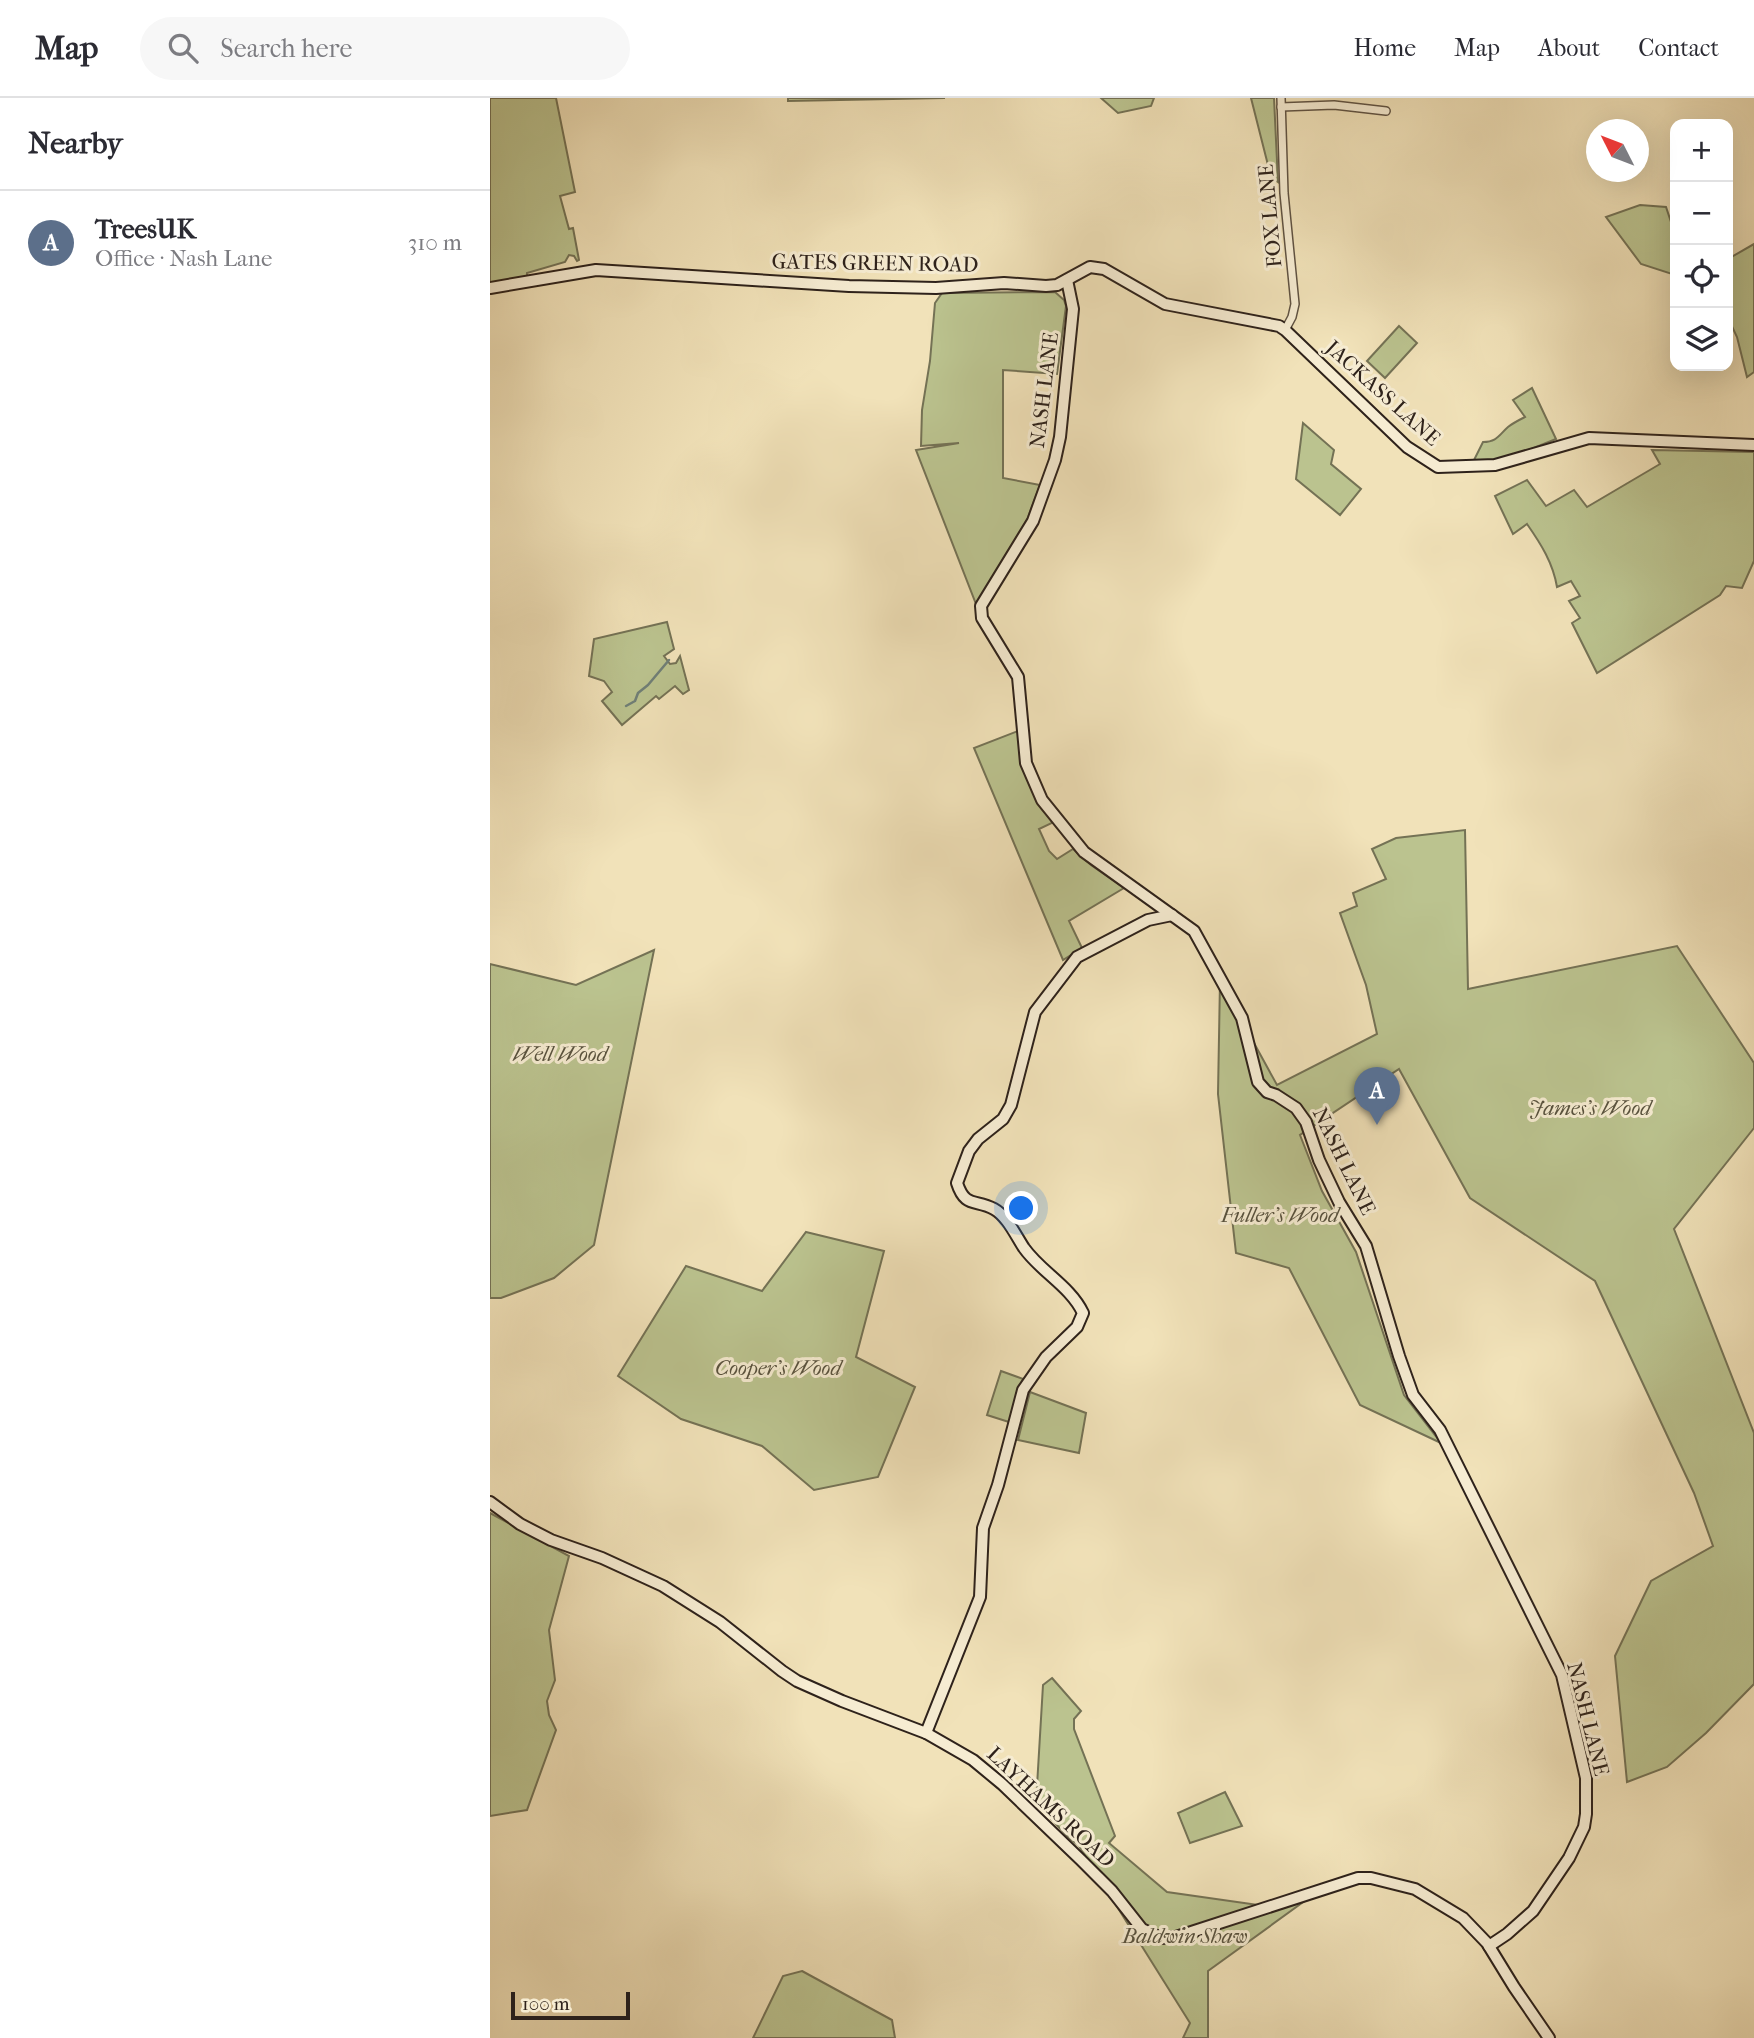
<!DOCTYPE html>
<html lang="en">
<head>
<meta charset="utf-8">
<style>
  :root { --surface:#fff; --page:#f7f7f7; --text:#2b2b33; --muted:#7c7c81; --line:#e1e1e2; --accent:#2563eb }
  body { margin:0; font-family:"IM FELL French Canon",serif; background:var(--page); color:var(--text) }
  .controls { position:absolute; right:21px; top:21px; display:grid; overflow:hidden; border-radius:14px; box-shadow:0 7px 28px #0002 }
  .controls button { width:63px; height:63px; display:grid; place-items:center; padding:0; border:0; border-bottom:2px solid var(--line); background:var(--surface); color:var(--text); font:35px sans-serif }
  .compass { position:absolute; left:1096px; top:21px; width:63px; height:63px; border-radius:50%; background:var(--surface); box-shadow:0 7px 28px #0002; rotate:312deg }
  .scale { position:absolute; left:21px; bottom:18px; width:119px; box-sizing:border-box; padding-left:7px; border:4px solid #2e221b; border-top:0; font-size:19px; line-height:24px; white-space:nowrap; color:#2e221b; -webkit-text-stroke:5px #f6ecd2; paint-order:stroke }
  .you { position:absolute; left:532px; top:1111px; width:24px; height:24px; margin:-18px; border:5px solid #fff; border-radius:50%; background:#1a73e8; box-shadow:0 0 0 10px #1a73e833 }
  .badge { display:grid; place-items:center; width:46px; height:46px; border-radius:50%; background:var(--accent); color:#fff; font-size:23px; font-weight:700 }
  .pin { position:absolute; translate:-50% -58px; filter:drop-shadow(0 2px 4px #0008) }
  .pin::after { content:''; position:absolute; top:37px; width:24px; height:21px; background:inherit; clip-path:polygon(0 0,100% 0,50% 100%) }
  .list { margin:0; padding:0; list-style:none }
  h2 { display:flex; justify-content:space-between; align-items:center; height:91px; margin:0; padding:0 28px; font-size:30px }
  h2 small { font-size:23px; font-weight:400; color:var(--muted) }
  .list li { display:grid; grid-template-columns:46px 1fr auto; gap:21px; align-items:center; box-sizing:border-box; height:105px; padding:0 28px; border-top:2px solid var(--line) }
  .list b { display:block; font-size:26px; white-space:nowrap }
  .list p { margin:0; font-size:23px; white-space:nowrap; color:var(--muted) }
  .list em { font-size:23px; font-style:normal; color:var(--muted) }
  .icon { flex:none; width:38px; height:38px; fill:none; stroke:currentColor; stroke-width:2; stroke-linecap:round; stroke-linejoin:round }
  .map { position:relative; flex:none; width:1264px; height:1940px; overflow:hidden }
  header { display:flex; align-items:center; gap:42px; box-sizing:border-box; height:98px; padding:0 35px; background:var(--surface); border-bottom:2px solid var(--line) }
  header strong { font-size:33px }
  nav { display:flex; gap:38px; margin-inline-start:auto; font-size:24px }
  .search { width:490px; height:63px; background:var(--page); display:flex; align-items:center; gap:18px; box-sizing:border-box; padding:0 24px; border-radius:38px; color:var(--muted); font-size:26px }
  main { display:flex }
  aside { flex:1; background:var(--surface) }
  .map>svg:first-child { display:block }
  .green { fill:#bbc38f; stroke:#747255; stroke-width:2 }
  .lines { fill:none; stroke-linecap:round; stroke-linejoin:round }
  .stream { stroke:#6f7f77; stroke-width:2.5 }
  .street-casing { stroke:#5f5242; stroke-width:10 }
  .secondary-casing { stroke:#2e221b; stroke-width:14 }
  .street { stroke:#f6ecd2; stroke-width:7 }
  .secondary { stroke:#f6ecd2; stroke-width:10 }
  .labels { text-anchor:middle; stroke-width:6; stroke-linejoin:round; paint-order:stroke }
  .street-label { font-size:21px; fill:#2e221b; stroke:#f6ecd2 }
  .park-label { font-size:21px; font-style:italic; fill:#58523e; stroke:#f6ecd2 }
</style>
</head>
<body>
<header>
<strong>Map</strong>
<div class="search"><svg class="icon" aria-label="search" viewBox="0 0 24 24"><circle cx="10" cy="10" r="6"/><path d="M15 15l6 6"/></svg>Search here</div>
<nav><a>Home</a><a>Map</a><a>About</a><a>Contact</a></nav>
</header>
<main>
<aside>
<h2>Nearby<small></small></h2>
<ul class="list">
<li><span class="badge" style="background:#5c6f8a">A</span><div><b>TreesUK</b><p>Office · Nash Lane</p></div><em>310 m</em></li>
</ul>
</aside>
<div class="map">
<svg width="1264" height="1940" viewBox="0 0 1264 1940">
  <rect width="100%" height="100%" fill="#f1e2b9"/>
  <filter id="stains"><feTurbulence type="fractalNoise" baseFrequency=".00286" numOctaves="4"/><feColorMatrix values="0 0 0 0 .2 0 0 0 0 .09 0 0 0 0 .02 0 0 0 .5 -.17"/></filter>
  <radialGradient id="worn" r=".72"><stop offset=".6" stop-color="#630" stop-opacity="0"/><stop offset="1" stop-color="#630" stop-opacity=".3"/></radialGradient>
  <g class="green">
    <path d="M0,0h66l19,94 -15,4 9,33 4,-1 6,32 -2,1 -3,-5 -5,-1 -4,7 -38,11v5l-37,6z"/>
    <path d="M298,0h157l-157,3z"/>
    <path d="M611,0h53l-3,8 -33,7z"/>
    <path d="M761,0h23l4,84 -7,-5z"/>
    <path d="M1150,107l26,2 9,27v41l-34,-11 -35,-47z"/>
    <path d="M1264,146v128l-7,5 -10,-40 -9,-19v-59z"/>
    <path d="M565,194l9,8 2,6 -9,68 -54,-4v108l37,7 -13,35 -51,84 -60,-154 43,-7 -38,3 1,-36 8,-49 5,-58 7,-10z"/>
    <path d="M909,228l18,17 -32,35 -18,-17z"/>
    <path d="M1042,290l24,51 -55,22 -27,-1 9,-18c14,0 16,-7 25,-15 5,-4 11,-7 17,-10l-12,-17z"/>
    <path d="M813,325l31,27 -3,14 30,25 -21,26 -44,-36z"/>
    <path d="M1162,352l102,2v109l-12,27 -16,-2 -6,9 -123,78 -25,-50 8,-5 -11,-17 11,-5 -9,-15 -14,6c-4,-24 -16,-43 -30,-63l-14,10 -18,-38 32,-16 19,26 28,-16 13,17 73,-43z"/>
    <path d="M177,524l7,27 -10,7 6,8 6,-1 4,-7 9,34 -6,4 -8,-8 -16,13 -3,-3 -34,29 -20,-24 10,-9 -8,-11 -15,-5 5,-37z"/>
    <path d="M528,633c5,41 10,58 36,91l-15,7 10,22 8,8 16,-10 18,16 33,23 -55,33 13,27 -19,12 -89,-212z"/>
    <path d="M975,732l3,159 209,-43 77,117v65l-80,101 80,204v251l-48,49 -39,34 -40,15 -12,-126 36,-75 62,-35 -19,-53 -99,-212 -125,-83 -71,-129 -99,66 22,56 34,61 48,143 37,48 -81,-38 -71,-137 -53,-15 -18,-159 2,-113 57,104 100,-51 -11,-49 -26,-72 17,-7 -4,-13 33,-14 -14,-30 24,-11z"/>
    <path d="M164,852l-60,295 -40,33 -53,20h-11v-334l86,21z"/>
    <path d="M316,1134l78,19 -28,106 59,30 -37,90 -64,13 -52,-44 -81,-27 -63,-43 68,-110 76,25z"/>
    <path d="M511,1273l25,9 -14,43 -25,-8z"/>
    <path d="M540,1294l56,21 -7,40 -61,-13z"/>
    <path d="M0,1415l79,43 -20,74 6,50 -8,21 2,14 7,15 -29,80 -37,6z"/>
    <path d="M562,1580l29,33 -7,8v10l41,107 -6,7 58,49 98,14 59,-19 -116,84v67h-25l7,-15 -111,-177 -11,-9 -32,-34 7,-118z"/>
    <path d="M735,1694l17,34 -52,17 -12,-30z"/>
    <path d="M312,1873l90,49 3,18h-142l30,-62z"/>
  </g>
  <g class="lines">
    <path class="stream" d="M136,608l9,-5 3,-8 10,-8 21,-25"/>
    <g class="street-casing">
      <g id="street">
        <path d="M791,0l3,95 11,111 -3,13 -7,13"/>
        <path d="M791,9l53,-2 52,6"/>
      </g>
    </g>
    <g class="secondary-casing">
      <g id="secondary">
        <path d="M577,182l6,29 -13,128 -5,23 -22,61 -52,85 1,12 36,59 8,86 16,37 42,52 110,79 48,87 16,64 9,10 9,3 20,13 10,14 13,38 20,42 27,44 33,110 14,39 27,35 122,245 24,103v36l-2,13 -15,31 -36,53 -26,23 -18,12"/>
        <path d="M0,190l106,-18 253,16 87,2 68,-5 42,3 11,-1 33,-18 14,2 61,35 114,22 6,4 122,117 31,20 57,-2 94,-27 165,7"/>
        <path d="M0,1404l30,22 31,16 51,18 61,28 57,36 62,49 15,10 45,20 84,32 47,27 29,24 79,76 31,31 30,38 19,9 15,-1 182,-59h13l44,11 48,29 24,25 27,44 35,51"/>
        <path d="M436,1635l54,-136 3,-69 15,-43 25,-95 23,-33 31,-30 6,-14c-13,-27 -42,-41 -59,-65 -8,-12 -17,-32 -30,-39 -19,-10 -29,-1 -37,-26l12,-32 9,-12 25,-20 8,-14 24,-93 42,-55 71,-37 24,-5"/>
      </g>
    </g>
    <use href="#street" class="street"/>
    <use href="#secondary" class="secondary"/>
  </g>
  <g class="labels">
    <g class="street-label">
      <text transform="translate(780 118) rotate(-95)" y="7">FOX LANE</text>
      <text transform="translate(385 165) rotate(1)" y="7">GATES GREEN ROAD</text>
      <text transform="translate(554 292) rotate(-83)" y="7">NASH LANE</text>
      <text transform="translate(893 295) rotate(42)" y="7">JACKASS LANE</text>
      <text transform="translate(854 1063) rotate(64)" y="7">NASH LANE</text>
      <text transform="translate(1098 1621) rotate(76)" y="7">NASH LANE</text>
      <text transform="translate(561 1709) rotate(43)" y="7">LAYHAMS ROAD</text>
    </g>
    <g class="park-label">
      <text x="70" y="963">Well Wood</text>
      <text x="1100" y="1017">James's Wood</text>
      <text x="790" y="1124">Fuller's Wood</text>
      <text x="288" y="1277">Cooper's Wood</text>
      <text x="695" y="1845">Baldwin Shaw</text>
    </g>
  </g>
  <rect width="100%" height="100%" filter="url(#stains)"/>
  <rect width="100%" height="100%" fill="url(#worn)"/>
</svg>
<div class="controls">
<button>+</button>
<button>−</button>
<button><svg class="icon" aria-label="locate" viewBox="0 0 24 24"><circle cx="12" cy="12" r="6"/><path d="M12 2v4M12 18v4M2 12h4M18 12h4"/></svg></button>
<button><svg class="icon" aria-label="layers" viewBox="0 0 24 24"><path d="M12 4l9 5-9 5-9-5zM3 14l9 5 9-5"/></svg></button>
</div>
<svg class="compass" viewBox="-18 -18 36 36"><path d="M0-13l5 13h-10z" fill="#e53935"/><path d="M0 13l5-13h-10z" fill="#7c7c81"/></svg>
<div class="scale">100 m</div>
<div class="you"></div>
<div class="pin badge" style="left:887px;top:1027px;background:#5c6f8a">A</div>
</div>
</main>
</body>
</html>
